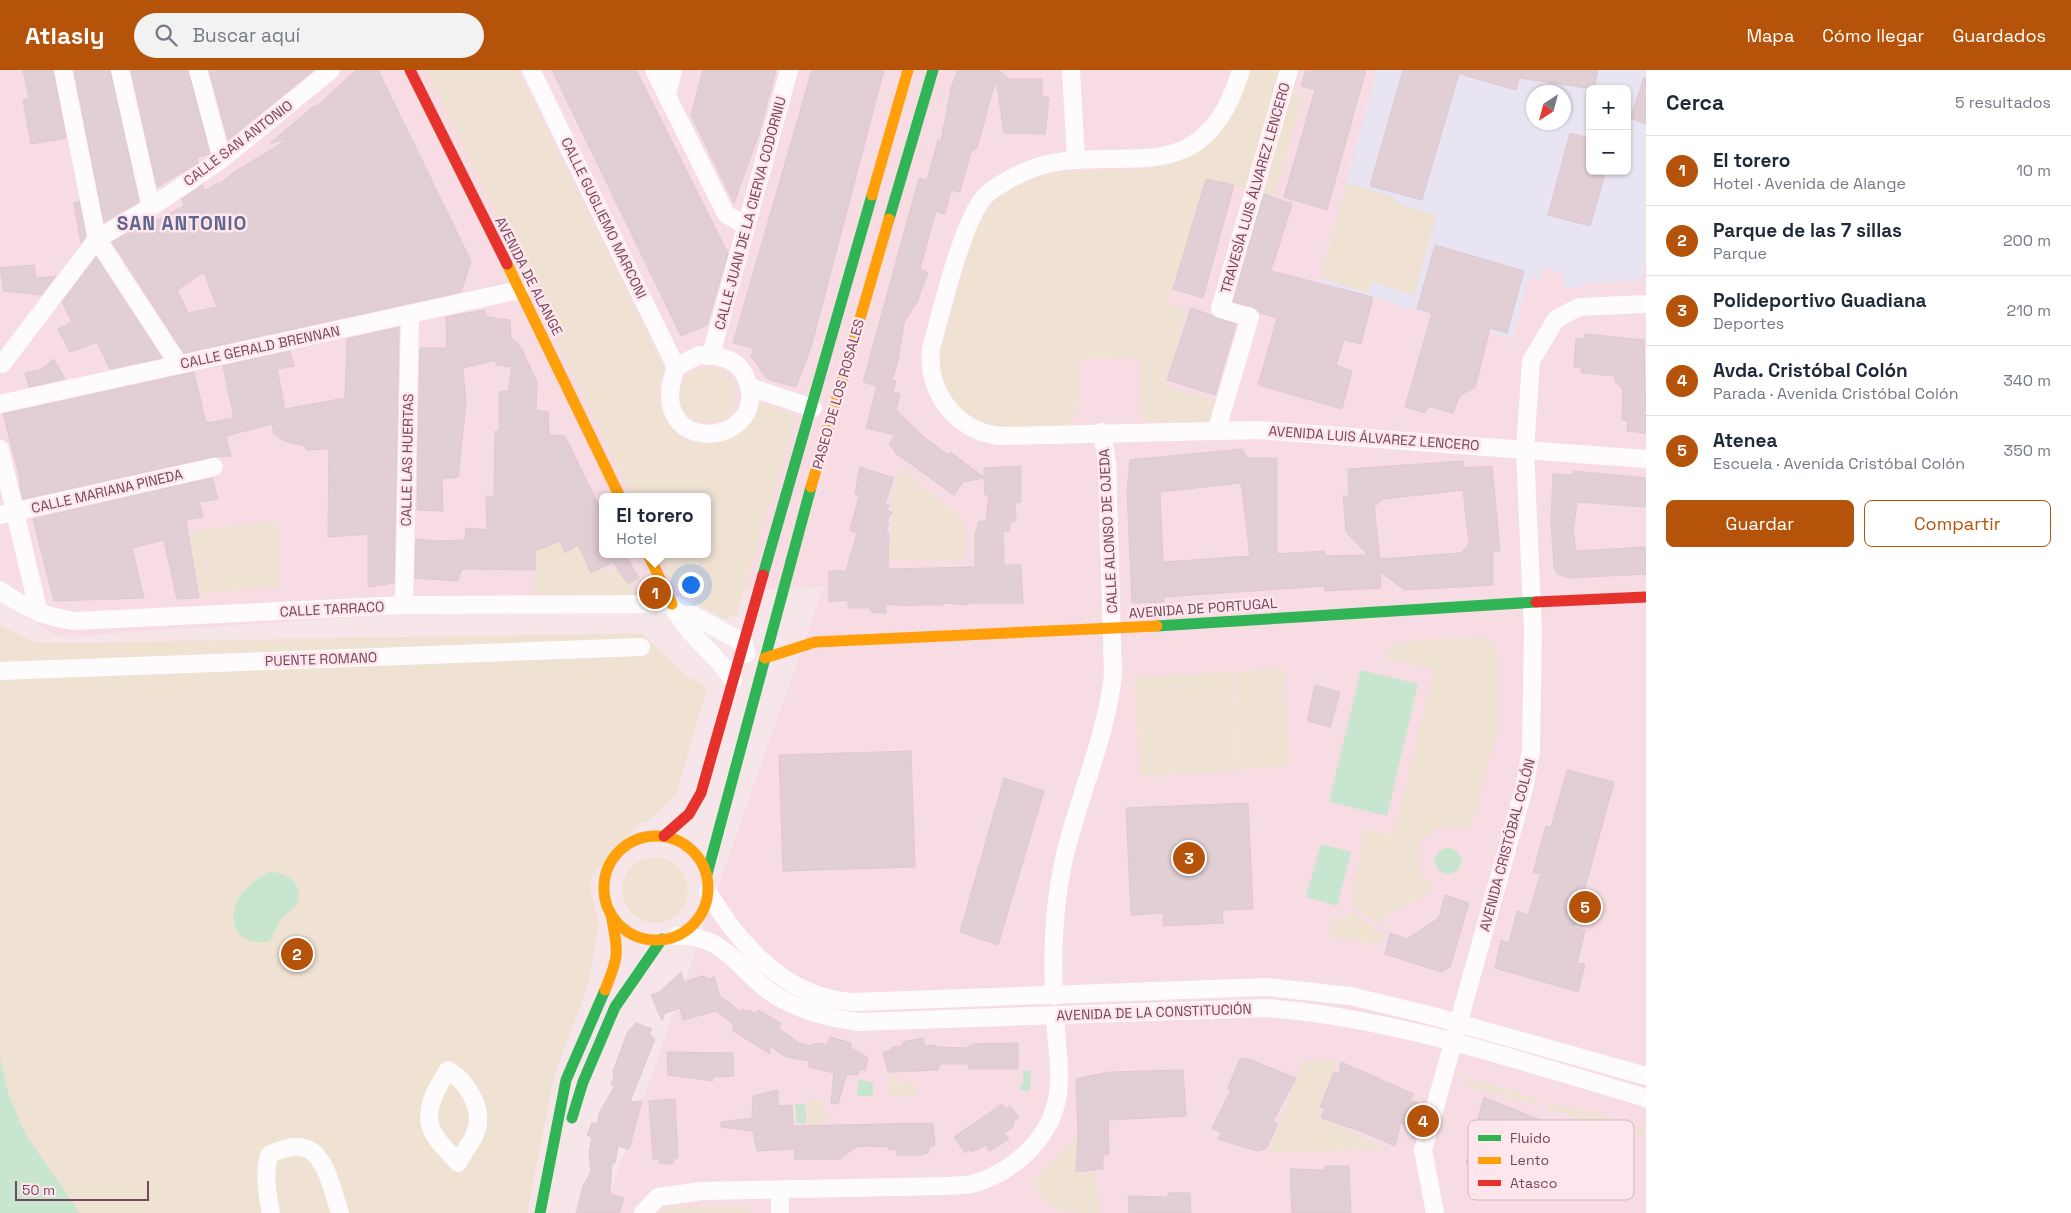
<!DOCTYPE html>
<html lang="es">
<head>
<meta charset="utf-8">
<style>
  :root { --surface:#fff; --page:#f2f2f3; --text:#1f2937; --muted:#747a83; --line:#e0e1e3; --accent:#b45309 }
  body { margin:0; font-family:"Space Grotesk",sans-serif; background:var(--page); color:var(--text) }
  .controls { position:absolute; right:15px; top:15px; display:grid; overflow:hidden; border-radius:8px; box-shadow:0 1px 4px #0004 }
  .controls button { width:45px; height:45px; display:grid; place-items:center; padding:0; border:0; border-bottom:1px solid var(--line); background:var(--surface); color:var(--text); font:25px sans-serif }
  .compass { position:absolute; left:1526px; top:15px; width:45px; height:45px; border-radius:50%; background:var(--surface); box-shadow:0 1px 4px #0004; rotate:216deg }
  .scale { position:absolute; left:15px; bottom:12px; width:134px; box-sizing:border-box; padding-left:5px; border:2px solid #72485c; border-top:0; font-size:14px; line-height:18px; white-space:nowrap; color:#72485c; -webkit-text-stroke:4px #ffe6ec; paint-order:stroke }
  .you { position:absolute; left:690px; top:514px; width:18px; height:18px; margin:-12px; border:4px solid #fff; border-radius:50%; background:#1a73e8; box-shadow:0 0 0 8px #1a73e833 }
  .badge { display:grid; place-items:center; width:32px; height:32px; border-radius:50%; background:var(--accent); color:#fff; font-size:16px; font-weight:700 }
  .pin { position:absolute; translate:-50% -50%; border:2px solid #fff; box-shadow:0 1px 5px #0006 }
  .popup { position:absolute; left:599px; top:423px; width:112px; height:65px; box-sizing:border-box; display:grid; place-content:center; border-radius:8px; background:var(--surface); filter:drop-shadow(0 1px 4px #0005); font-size:16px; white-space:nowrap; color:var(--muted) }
  .popup b { font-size:19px; color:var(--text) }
  .popup::after { content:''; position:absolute; left:50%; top:100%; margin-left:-10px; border:10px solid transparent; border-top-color:var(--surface) }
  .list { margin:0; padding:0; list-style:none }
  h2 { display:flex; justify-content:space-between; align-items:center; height:65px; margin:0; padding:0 20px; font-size:21px }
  h2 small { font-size:16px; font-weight:400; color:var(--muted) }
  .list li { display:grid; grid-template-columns:32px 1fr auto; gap:15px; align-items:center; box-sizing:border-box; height:70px; padding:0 20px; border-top:1px solid var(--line) }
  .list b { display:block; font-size:19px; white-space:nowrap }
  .list p { margin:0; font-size:16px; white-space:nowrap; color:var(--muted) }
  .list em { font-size:16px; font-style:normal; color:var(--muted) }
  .actions { display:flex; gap:10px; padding:15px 20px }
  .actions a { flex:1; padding:11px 0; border:1px solid var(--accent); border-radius:8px; text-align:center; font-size:18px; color:var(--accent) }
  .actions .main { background:var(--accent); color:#fff }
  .icon { flex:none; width:28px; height:28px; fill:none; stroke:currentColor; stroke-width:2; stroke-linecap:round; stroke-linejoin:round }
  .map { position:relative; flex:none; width:1646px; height:1143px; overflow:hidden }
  header { display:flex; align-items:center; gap:30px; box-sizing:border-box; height:70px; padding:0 25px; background:var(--accent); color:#fff }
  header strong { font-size:24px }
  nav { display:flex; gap:28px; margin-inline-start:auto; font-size:18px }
  .search { width:350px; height:45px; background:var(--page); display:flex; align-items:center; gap:12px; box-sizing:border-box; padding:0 18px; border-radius:28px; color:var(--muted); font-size:19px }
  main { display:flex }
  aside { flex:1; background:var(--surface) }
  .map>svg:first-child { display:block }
  .residential { fill:#f7dce3; fill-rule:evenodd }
  .education { fill:#e8e4f2; fill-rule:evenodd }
  .green { fill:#efe2d2 }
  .water { fill:#c8e5cf }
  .building { fill:#e2ced5; stroke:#dec9d1; fill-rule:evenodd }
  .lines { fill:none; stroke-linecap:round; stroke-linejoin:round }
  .street { stroke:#fefbfc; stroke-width:18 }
  .fast { stroke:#30b455; stroke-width:11 }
  .slow { stroke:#ff9f0a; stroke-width:11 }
  .jam { stroke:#e5322d; stroke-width:11 }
  .labels { text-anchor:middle; stroke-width:5; stroke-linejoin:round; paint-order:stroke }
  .street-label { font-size:14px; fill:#72485c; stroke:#ffe6ec }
  .district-label { font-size:19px; font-weight:bold; letter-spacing:1px; fill:#5f678f; stroke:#ffe6ec }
  .key { fill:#ffe6ec; stroke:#d5b7c1; stroke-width:1 }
  .key-label { font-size:14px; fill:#72485c }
</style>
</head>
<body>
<header>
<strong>Atlasly</strong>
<div class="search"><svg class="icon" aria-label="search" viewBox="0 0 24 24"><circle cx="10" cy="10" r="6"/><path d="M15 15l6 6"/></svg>Buscar aquí</div>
<nav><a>Mapa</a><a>Cómo llegar</a><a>Guardados</a></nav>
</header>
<main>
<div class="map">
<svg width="1646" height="1143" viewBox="0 0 1646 1143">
  <rect width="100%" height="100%" fill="#f6e6ea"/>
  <path class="residential" d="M0,0h1646v1143h-1043l221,-627 -766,51 -58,-36zM1590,19h37v82h-37zM1534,22h30v30h-30zM602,427h106v57h-106z"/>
  <path class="education" d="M1377,0h269v189l-6,22 -49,2 -17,6 -12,-4 2,-11 -20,-6 -4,11 -10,-2 -18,61 -194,-56zM1590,19h37v82h-37zM1534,22h30v30h-30z"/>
  <g class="green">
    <path d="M427,0h91l146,299 -6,19 1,17 8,17 12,13 17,9h15l19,-7 12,-7 5,-5 9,-25 40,17 -59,198 -12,4c-19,-8 -41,-23 -53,-40 -6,-7 -9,-17 -13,-25h49v-57h-76z"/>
    <path d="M1249,0h45l-6,22 15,5 -28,99 -69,-17 -38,126 19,6 -22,76 54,14 -5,20 -32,2 -40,-2 -3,-64 -61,2c-2,20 9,55 -13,67l-68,1 -11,-2 -26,-16 -15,-24 -4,-12v-25l33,-114 5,-14 17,-21 12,-10 38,-16 103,-5c61,-11 83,-42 100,-98z"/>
    <path d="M1346,113l49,14 -1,6 43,12 -23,80 -43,-13 -3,11 -48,-15z"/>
    <circle cx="708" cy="325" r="28"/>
    <path d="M898,398l66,51v41h-73l1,-59z"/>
    <path d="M537,430l28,53 13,-8 13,28 14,-7 4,7 8,-4 11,15 6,3 2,11 -102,-5z"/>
    <path d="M277,452l2,64 -80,8 -10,-60 13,-5z"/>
    <path d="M0,555l38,18 604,-10 45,44 9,3 11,8 -31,107 -28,26 -8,3 -48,52 -2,12 9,36 -11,61 -34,91 -27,137h-447l-56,-81 -16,-40 -8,-35z"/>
    <path d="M1486,568l12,14v79l-27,96h-32l-20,14v27l14,17 -4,8 -43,23 -1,10 -33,-19 12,-78 30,6 40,-166 -47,-10 1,-14 42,-6z"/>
    <path d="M1283,598l7,98 -49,3 -7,-97z"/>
    <path d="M1231,602l8,98 -98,6 -7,-98z"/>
    <circle cx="655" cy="820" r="33"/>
    <path d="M1349,841l35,23 -4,11 -51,-9 3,-19 13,3z"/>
    <path d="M1337,991l-17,46 1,11 66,31 -118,4 34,-91z"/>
    <path d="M891,1006l8,1v6h16l1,13 -28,-1z"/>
    <path d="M1469,1008l68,21 -2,6 -69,-20z"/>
    <path d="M822,1031l1,12h6v6l-22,7 1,-24z"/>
    <path d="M1549,1033l62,15 -1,9 -62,-18z"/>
    <path d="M1626,1054l20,6v7l-23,-6z"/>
    <path d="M1078,1065l-2,37 19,2 6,39c-44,0 -44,0 -70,-30z"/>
    <path d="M667,1137h74l13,6h-98z"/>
  </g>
  <g class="water">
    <path d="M1361,600l57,14 -31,132 -58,-14z"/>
    <path d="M1321,774l30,8 -14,54 -31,-9z"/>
    <circle cx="1448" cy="791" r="13"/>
    <path d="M269,802c17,0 36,11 28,31 -3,7 -9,9 -14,14 -5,6 -9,17 -13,24 -25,6 -44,-12 -34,-37 6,-15 20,-25 33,-32z"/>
    <path d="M0,987l8,35 16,40 56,81h-80z"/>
    <path d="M1023,1001h8l-1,20 -10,-1v-5h3z"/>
    <path d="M859,1009l14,4v13h-16z"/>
    <path d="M795,1034h10l1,19h-9z"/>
  </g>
  <g class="building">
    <path d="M23,0h30l13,68 -35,6 -8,-44 6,-2z"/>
    <path d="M74,0h36l29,132 -35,20z"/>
    <path d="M131,0h57l22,84 -13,3 1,6 -41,24z"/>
    <path d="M209,0h105l-86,70z"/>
    <path d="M356,0h22l93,191 -10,31 -277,61 -72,-111 35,-20 1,3 36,-19 -2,-7 21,-14 1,6 14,-8v2l15,-12 55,-34 -18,4 45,-38 1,2zM204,202l13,35 -29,6 -11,-23z"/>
    <path d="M552,0h84l92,183 -21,72 -26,11z"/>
    <path d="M703,0h73l-17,64 -25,69 -43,-88z"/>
    <path d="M812,0h72l-72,274 -16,43 -29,-8 -16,-23 3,-8 -21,-5z"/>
    <path d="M958,0h41l10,9h33v17l7,2 -4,36 -41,-1 -8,-54 -19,69 -6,4 -11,40 -9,-2 -6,24 -9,-3 -16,58 8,4 -11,29 -10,16h-2l-8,47 -5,15 4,1 -3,11 7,2 -4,16 29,28 23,17 2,-3 34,25v-9l37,-2v36l-6,1 1,17 -6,3 -1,9 -6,-1 1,34h17l2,38h-55v2l-25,-2v2h-30v1l-27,-2v9l-15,-1 -1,-4h-21l-2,-8 -18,2v-31h17l11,-38 -7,-3 9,-34 -4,-2 5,-27 34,11 -9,25 4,2 -2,6 5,1 -5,9 2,1 -3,9 3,2 -1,36 87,-2v-35l3,-3v-7l8,-2 3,-25h-4l-1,-17 -21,4 -9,13 -60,-43 1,-2 -6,-5 6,-10 -29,-7 11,-42 -14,-4 56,-204 8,3 11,-41 3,1 10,-53z"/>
    <path d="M1306,0h60l-39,140 -43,-13 31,-107 -14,-4z"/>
    <path d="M1403,0h57l-38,130 -52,-14z"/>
    <path d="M1461,0h137l-4,19 -75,-11 -3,12 -56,-16z"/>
    <path d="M1644,8h2v46l-16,-6z"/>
    <path d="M1570,63l20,5v33h16l-16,55 -42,-11z"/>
    <path d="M1206,109l28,6 -31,113 -30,-9z"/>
    <path d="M1264,124l28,10 -21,67 102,26 -12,47 -17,-4 -8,25 16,6 -10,38 -84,-24 19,-67 -17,-5 -7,-6 -20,-5z"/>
    <path d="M79,131l7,35 -5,7 -7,-40z"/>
    <path d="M1435,175l89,26 -17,62 -17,-5 -15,60 -15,7 -7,18 -25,-7 -3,7 -20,-6 27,-94 -15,-4z"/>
    <path d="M96,187l66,101 -52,11 -13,-27 -27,10 -12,-23 14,-7 -10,-20z"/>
    <path d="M34,195l2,13 20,-2 -15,19 -37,-4 -4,-23z"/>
    <path d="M1191,238l45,16 -21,71 -48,-15z"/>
    <path d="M484,240l3,7 23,3 1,19 6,3 5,8 15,32 -1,28 12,2 1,23 16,1 37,76v42h27l-3,2 13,22 -11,6 -15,-22 -22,11 -13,-28 -13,8 -5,-12 -25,10v19l-73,-1 -4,12 -43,-3 1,-39 17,2 32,-1 1,-12 21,2 -1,-34 8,1 1,-66h4v-39l9,-1 4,-24 -16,-2v-5l-33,8 3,36 -8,73 -16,2 1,32 -26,-1 3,-162h27l-1,-31z"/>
    <path d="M399,257l-5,256 -26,4v-53l-40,3 1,-88 -23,1v-4l-22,-5 -10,-7 -2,-10 -46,12 5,20 -19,1 -189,42 -4,-17h2l-18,-68 191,-42 12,51 28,-5 -11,-52 67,-15 4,15 -17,3 8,40 60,-11 2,-59z"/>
    <path d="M1585,264l59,6 2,93 -19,-2 1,-10 -6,-1 1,-31 -7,-6 -2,-7 -33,-3 1,-5 -8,-1 2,-29 8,1z"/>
    <path d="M54,289l11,20 -36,8 -4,-14 15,-3z"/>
    <path d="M1242,379l5,9h30v96l48,-3v5l43,-1 -22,-23 -3,-36h6l-1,-27 115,-8v7l29,-2 8,85h-7v34l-88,5 -25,-18 1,16 -56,3v-5l-161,11v5l-32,1 -5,-113 3,-30zM1241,413l9,73 -87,6 -3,-70zM1463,420l6,54 -8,9 -81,6 -6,-52 9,-8z"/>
    <path d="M1574,401l72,7v29l-69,-5 -4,28 3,21 70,-4v27l-76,4 -13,-4 -3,-8 -3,-44 2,-48 20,1z"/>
    <path d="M212,408l6,21 -19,3 4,15 -17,3 13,78 -22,1 -13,-59 -32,8 12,50 -90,3 -21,-82z"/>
    <path d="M1315,615l25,7 -10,35 -23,-6z"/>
    <path d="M911,681l4,116 -132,4 -4,-116z"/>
    <path d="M1567,700l47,12 -40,146 11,3 -8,32 8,1 -7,28 -83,-24 6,-28 8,3 8,-32 11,4 13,-42h-8l13,-47 5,2z"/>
    <path d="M1004,708l40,13 -46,154 -38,-13z"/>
    <path d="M1248,733l5,106 -31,1 1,13 -60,3v-13l-32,2 -5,-107z"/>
    <path d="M1445,825l24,8 -19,64 -9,5 -56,-18 5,-21 17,6 32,-21z"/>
    <path d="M681,902l3,10 19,-6 6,3 5,-2 6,19 21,16 2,-3 4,3 1,-2 8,4 2,-4 23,13 -3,5 21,15 11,3 7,-3 10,2 3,-8 21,6v5l17,10 -3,13 -6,-2 -1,6 -11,-1 -9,30 -7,-1 3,-30 -25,-6v-6l-23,-4 -16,-11v8l-38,-24 2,-5 -18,-14 -33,9 -3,-12 -14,5v-3l-4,11 -11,-26 8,-3z"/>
    <path d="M636,953l16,6 -3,5 6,5 -25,63 12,-1 -13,48 -11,-3 -3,17h-3l-2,31 14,4 -5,15h-43l7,-27 8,-14 -2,-20 3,-14 -5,-3 5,-13 5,2 3,-13 15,-25 -4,-1 3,-8 -1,-6 15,-40z"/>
    <path d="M924,968v8l11,-1 1,2 31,1 6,-4 45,-1v26h-49l-1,-5h-28l-2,6 -50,2 -5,-20 8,-2 1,-3 10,-1 1,-4z"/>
    <path d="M667,982l66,1 1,23 -21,1v4l-45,-6z"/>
    <path d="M1240,988l9,1 47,19 -23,43 5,3 -12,25 -9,2 -39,-12 3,-6 -9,-5 19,-38 -3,-2z"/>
    <path d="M1341,992l73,32 -4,6 13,5 -10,33 -12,-17 -6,25 -32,-14 -42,-14 4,-9 -5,-2 14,-35 5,2z"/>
    <path d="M1183,1000l3,46 -78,4 1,34 -6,1v14l-27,3 2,-37 -2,-56 33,-7z"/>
    <path d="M778,1020v16l14,-1 1,21 140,-3 2,22 -5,2 -2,6 -8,2h-23v-6l-9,1 1,-3 -23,-1 -10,1 -16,12h-46l1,-10 -38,2 -4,-20 -32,-4v-5l31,-4 1,-22z"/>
    <path d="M1484,1027l51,21 58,16 -5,26 -3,-1 -10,36 -109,-32z"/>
    <path d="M675,1029l3,59 -4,1 -1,5 -14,-1v-4h-6l-4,-58z"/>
    <path d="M1002,1034l4,5 4,-3 9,11 -5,4 -1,6 -9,6 5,6 -20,12 -3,-6 -14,7 -2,-3 -5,4 -11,-16z"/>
    <path d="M1325,1096h24l2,47h-59l-2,-44 35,1z"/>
    <path d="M1168,1123h22l1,20h-62l-1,-17 40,1z"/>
  </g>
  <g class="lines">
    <g class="street">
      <path d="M63,0l34,169 82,126"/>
      <path d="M120,0l31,137"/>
      <path d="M198,0l24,89"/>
      <path d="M531,0l145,297"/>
      <path d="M654,0l72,144 20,12"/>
      <path d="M1071,0l5,90"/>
      <path d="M1241,0c-42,143 -142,56 -231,109 -8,5 -18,10 -25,17 -23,25 -44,117 -54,153 -4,44 25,82 69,87l258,-6 388,29"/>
      <path d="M667,24l6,-24"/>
      <path d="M699,285c20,1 38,2 47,23 29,69 -105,83 -70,-11z"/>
      <path d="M711,285l78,-285"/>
      <path d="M2,294l95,-125 54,-32 71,-48 109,-89"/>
      <path d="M750,317l63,21"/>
      <path d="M0,334l519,-114"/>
      <path d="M1217,359l33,-112 -30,-8 69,-239"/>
      <path d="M0,379l39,164"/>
      <path d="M0,445l214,-48"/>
      <path d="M0,520c23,17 45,27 74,31l330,-16 268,-1 72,39 2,11"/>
      <path d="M672,534c14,31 44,49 61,76"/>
      <path d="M404,535l6,-291"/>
      <path d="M0,601l641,-24"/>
      <path d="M708,822c26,44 65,91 116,105 10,3 20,4 30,5l413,-15 83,9 79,19 217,61"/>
      <path d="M677,866c48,-1 58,30 92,55 27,19 58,27 90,31l407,-14c130,10 256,54 380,90"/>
      <path d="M1054,926c-2,-46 0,-92 10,-137 14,-61 42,-121 49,-184l-6,-212 -5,-31"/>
      <path d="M448,1000c21,13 38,42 26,66 -4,10 -12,17 -16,27 -8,-10 -23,-23 -27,-35 -7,-20 7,-42 17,-58z"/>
      <path d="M271,1143c-4,-20 -7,-38 -2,-58 53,-27 58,19 71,58"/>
      <path d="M643,1143l15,-16 44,-6 243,-5c9,-1 21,0 30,-3 37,-11 71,-41 81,-79 7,-27 0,-60 -1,-88"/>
      <path d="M780,1143v-23"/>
      <path d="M1435,1143l-12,-63 101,-362 7,-37 2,-119 -8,-182 6,-89 25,-42 23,-12 67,-3"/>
    </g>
    <g class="fast">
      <path d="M889,149l44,-149"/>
      <path d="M763,505l109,-380"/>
      <path d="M1157,556l379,-24"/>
      <path d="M707,804l104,-387"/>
      <path d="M572,1048l11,-36 32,-75 47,-68"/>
      <path d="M540,1143l26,-133 39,-90"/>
    </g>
    <g class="slow">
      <path d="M872,125l36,-125"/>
      <path d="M507,194l113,233"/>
      <path d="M811,417l78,-268"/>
      <path d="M648,484l24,50"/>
      <path d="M765,588l50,-16 342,-16"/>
      <circle cx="656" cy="818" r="52"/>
      <path d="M605,920c15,-36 13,-38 6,-76"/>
    </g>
    <g class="jam">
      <path d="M410,0l97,194"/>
      <path d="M1536,532l110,-5"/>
      <path d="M664,766l25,-22 12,-21 62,-218"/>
    </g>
  </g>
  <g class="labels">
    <g class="street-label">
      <text transform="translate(238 73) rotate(-37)" y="5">CALLE SAN ANTONIO</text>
      <text transform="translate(1255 118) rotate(-74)" y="5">TRAVESÍA LUIS ÁLVAREZ LENCERO</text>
      <text transform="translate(750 143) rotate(-75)" y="5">CALLE JUAN DE LA CIERVA CODORNIU</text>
      <text transform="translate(604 148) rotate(64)" y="5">CALLE GUGLIEMO MARCONI</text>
      <text transform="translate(529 206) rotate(63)" y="5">AVENIDA DE ALANGE</text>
      <text transform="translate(260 277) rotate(-12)" y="5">CALLE GERALD BRENNAN</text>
      <text transform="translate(838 324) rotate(-74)" y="5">PASEO DE LOS ROSALES</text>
      <text transform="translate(1374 368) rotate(4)" y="5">AVENIDA LUIS ÁLVAREZ LENCERO</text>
      <text transform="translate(407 390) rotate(-89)" y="5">CALLE LAS HUERTAS</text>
      <text transform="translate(107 421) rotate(-13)" y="5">CALLE MARIANA PINEDA</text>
      <text transform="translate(1108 461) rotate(-93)" y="5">CALLE ALONSO DE OJEDA</text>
      <text transform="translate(1203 538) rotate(-4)" y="5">AVENIDA DE PORTUGAL</text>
      <text transform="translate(332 539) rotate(-3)" y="5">CALLE TARRACO</text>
      <text transform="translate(321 589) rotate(-2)" y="5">PUENTE ROMANO</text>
      <text transform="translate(1507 775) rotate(-75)" y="5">AVENIDA CRISTÓBAL COLÓN</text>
      <text transform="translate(1154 942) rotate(-2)" y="5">AVENIDA DE LA CONSTITUCIÓN</text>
    </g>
    <g class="district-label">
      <text x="182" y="160">SAN ANTONIO</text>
    </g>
  </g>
  <rect x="1468" y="1050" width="166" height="80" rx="8" class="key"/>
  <rect x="1478" y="1065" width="23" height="6" fill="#30b455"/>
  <rect x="1478" y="1087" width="23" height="7" fill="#ff9f0a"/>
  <rect x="1478" y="1110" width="23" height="6" fill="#e5322d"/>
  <g class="key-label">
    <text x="1510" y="1073">Fluido</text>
    <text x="1510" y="1095">Lento</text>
    <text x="1510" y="1118">Atasco</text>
  </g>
</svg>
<div class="controls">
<button>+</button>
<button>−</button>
</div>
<svg class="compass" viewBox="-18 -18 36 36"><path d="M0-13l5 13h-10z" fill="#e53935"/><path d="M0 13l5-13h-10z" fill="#747a83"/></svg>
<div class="scale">50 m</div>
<div class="you"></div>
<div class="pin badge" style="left:655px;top:523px">1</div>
<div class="popup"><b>El torero</b>Hotel</div>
<div class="pin badge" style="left:297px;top:884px">2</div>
<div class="pin badge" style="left:1189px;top:788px">3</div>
<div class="pin badge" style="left:1423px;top:1051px">4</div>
<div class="pin badge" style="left:1585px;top:837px">5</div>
</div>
<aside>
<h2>Cerca<small>5 resultados</small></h2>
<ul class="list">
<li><span class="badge">1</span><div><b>El torero</b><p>Hotel · Avenida de Alange</p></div><em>10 m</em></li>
<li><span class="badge">2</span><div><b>Parque de las 7 sillas</b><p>Parque</p></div><em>200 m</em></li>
<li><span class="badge">3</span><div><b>Polideportivo Guadiana</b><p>Deportes</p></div><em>210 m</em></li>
<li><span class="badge">4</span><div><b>Avda. Cristóbal Colón</b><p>Parada · Avenida Cristóbal Colón</p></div><em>340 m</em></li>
<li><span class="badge">5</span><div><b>Atenea</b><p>Escuela · Avenida Cristóbal Colón</p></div><em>350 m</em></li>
</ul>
<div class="actions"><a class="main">Guardar</a><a>Compartir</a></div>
</aside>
</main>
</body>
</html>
